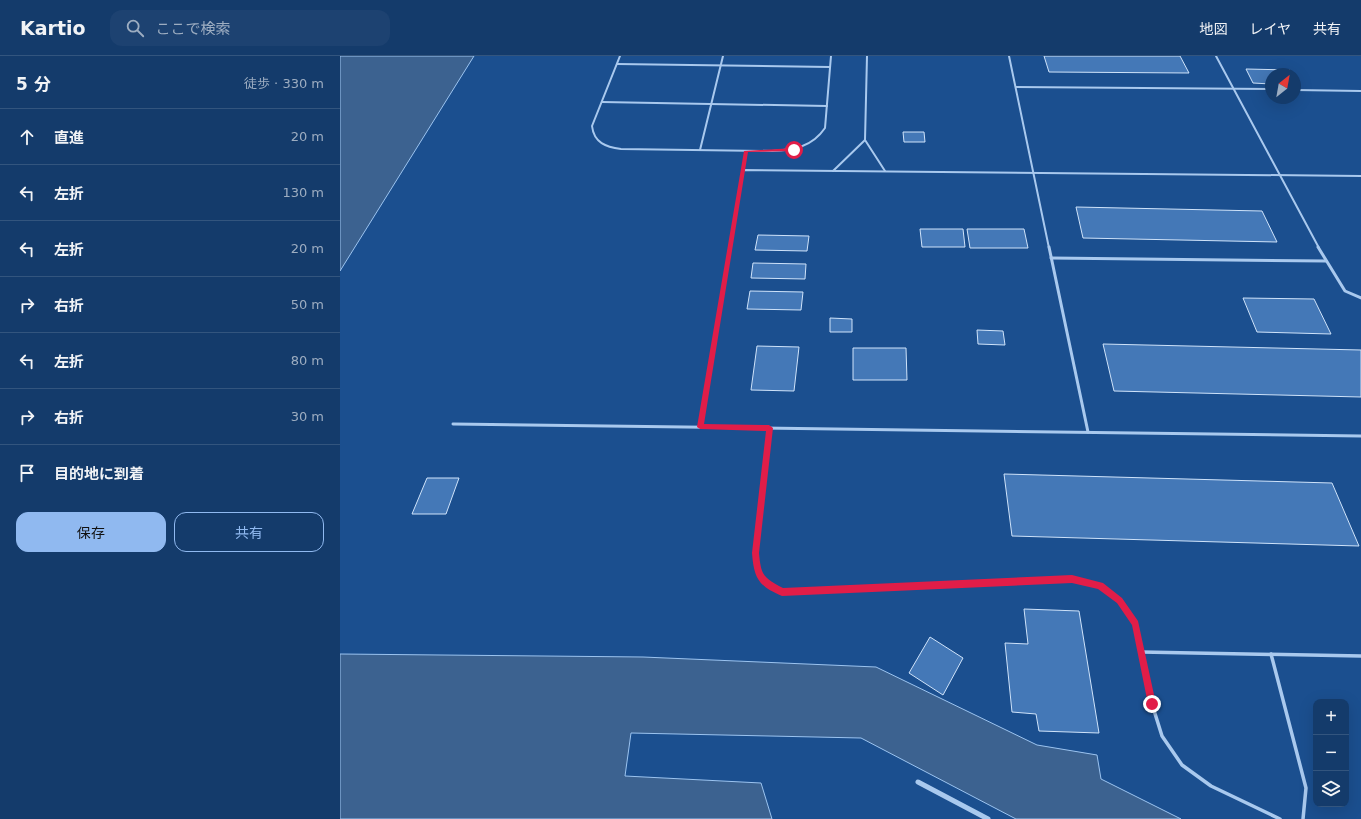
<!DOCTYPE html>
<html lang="ja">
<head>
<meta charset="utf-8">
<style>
  :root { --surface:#143b6b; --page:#1d4271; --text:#f1f3f6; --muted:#9dadc1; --line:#33557e; --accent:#90b9f0 }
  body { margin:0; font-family:"DejaVu Sans","Noto Sans JP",sans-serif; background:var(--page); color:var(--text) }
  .controls { position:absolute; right:12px; bottom:12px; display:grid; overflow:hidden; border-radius:8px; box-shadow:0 4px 16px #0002 }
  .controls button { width:36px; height:36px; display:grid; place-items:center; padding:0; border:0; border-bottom:1px solid var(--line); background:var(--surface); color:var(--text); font:20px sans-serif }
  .compass { position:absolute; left:925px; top:12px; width:36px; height:36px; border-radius:50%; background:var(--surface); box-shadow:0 4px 16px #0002; rotate:31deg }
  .stop { position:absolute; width:12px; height:12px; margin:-9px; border:3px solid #e11d48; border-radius:50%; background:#fff }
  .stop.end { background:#e11d48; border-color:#fff; box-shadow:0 1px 4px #0008 }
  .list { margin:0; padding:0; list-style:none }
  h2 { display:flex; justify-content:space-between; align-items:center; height:52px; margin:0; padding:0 16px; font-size:17px }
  h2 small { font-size:13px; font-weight:400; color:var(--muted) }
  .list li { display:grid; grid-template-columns:26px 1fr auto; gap:12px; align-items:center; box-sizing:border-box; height:56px; padding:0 16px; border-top:1px solid var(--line) }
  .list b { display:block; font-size:15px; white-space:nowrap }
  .list em { font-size:13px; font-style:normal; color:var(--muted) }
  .actions { display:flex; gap:8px; padding:12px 16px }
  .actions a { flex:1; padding:9px 0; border:1px solid var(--accent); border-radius:12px; text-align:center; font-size:14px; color:var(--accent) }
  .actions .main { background:var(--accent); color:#111 }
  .icon { flex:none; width:22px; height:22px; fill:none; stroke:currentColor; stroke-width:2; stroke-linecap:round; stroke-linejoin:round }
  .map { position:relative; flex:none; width:1021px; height:763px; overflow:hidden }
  header { display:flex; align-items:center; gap:24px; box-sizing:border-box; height:56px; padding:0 20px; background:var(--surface); border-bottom:1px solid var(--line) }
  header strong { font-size:19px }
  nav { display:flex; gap:22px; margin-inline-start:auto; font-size:14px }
  .search { width:280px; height:36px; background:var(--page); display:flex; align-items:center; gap:10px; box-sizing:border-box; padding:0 14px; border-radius:12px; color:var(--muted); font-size:15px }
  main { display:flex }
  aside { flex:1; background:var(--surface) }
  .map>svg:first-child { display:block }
  .water { fill:#3c6290; stroke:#9cc4f0 }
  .building { fill:#4478b7; stroke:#cfe3fa }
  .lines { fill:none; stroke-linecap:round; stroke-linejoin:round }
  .service-far2 { stroke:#a9c9ee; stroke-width:2 }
  .service-far1 { stroke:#a9c9ee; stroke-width:3 }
  .service { stroke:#a9c9ee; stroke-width:3.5 }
  .minor { stroke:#a9c9ee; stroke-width:5 }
  .route { fill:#e11d48 }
</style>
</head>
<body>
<header>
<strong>Kartio</strong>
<div class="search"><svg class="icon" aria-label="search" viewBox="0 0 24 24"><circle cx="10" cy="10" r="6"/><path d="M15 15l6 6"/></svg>ここで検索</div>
<nav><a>地図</a><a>レイヤ</a><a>共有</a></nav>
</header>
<main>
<aside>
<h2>5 分<small>徒歩 · 330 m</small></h2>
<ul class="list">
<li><svg class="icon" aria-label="ahead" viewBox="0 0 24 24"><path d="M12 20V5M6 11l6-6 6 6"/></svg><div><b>直進</b></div><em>20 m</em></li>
<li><svg class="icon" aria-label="left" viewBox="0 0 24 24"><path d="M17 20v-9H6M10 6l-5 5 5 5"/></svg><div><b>左折</b></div><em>130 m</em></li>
<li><svg class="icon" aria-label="left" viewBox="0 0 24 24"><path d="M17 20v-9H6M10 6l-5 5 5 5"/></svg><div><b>左折</b></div><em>20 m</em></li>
<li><svg class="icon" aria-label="right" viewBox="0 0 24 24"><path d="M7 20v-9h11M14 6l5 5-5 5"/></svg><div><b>右折</b></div><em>50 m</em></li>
<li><svg class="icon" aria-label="left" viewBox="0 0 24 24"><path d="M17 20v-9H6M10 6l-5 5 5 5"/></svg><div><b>左折</b></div><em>80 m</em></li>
<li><svg class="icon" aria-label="right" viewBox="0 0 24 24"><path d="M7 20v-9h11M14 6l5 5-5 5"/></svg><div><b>右折</b></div><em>30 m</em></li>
<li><svg class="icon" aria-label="arrive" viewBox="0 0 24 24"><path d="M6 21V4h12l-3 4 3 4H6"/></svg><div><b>目的地に到着</b></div></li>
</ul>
<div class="actions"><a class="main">保存</a><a>共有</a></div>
</aside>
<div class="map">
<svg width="1021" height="763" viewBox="0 0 1021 763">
  <rect width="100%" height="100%" fill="#1b4f8f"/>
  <g class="water">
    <path d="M0,0h134l-134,215z"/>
    <path d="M0,598l303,3 233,10 161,78 60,10 4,24 80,40h-165l-155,-81 -230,-5 -6,43 136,7 11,36h-432z"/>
  </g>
  <g class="building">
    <path d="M704,0h136l9,17 -140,-1z"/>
    <path d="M906,13l44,1 3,4h-22v10l-18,-1z"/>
    <path d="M563,76h21l1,10h-21z"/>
    <path d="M736,151l186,4 15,31 -194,-4z"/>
    <path d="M580,173h43l2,18h-43z"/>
    <path d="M627,173h57l4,19h-58z"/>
    <path d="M418,179l51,1 -2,15 -52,-1z"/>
    <path d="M413,207l53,1 -1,15 -54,-1z"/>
    <path d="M410,235l53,1 -2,18 -54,-1z"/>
    <path d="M903,242l71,1 17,35 -74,-2z"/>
    <path d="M490,262l22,1v13h-22z"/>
    <path d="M637,274l26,1 2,14 -27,-1z"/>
    <path d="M763,288l258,6v47l-247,-6z"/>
    <path d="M417,290l42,1 -5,44 -43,-1z"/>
    <path d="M513,292h53l1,32h-54z"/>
    <path d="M664,418l328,9 27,63 -347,-10z"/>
    <path d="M87,422h32l-13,36h-34z"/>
    <path d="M684,553l55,2 20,122 -60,-2 -3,-17 -24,-2 -7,-69 23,1z"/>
    <path d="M590,581l33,21 -20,37 -34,-22z"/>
  </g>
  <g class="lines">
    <g class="service-far2">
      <path d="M280,0l-28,70c2,17 14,21 29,23l151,2c22,-1 40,-4 53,-23l6,-72"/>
      <path d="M527,0l-2,84 20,31"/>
      <path d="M669,0l40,192"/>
      <path d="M876,0l103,192"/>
      <path d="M277,8l213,3"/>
      <path d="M676,31l255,2"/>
      <path d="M955,34l66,1"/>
      <path d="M262,46l225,4"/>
      <path d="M360,94l23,-94"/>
      <path d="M403,114l3,-19"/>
      <path d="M493,115l32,-31"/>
      <path d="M390,192l13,-78 618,6"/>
    </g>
    <g class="service-far1">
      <path d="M709,191l39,185"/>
      <path d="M978,191l27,44 16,7"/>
      <path d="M711,202l275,3"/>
      <path d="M113,368l908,12"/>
      <path d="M360,371l30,-180"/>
      <path d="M422,440l7,-68"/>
    </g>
    <g class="service">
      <path d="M422,439c-2,21 -12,65 0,83 4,7 13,10 20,14l290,-13 28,7 19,15 17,23 16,80 10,32 20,29 29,21 69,33"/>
      <path d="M801,596l220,4"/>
      <path d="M931,598l35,134 -3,31"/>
    </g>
    <path class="minor" d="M578,726l70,37"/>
  </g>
  <path class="route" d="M454,92l2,3 -48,1 -44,272 65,1 4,3 -14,125c2,22 4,25 24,35l289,-13 31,8 19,15 16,23 18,83 -1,2 -3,2 -4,-4 -16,-79 -15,-22 -19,-14 -26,-6 -290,13c-24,-10 -28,-18 -30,-43l14,-122 -66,-2 -3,-2 47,-276z"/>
</svg>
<div class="controls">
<button>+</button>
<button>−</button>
<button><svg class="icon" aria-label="layers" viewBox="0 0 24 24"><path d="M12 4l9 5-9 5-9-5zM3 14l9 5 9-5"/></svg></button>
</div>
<svg class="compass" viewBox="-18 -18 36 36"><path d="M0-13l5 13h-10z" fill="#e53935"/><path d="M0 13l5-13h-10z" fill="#9dadc1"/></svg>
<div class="stop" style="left:454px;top:94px"></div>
<div class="stop end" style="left:812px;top:648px"></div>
</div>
</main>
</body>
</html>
